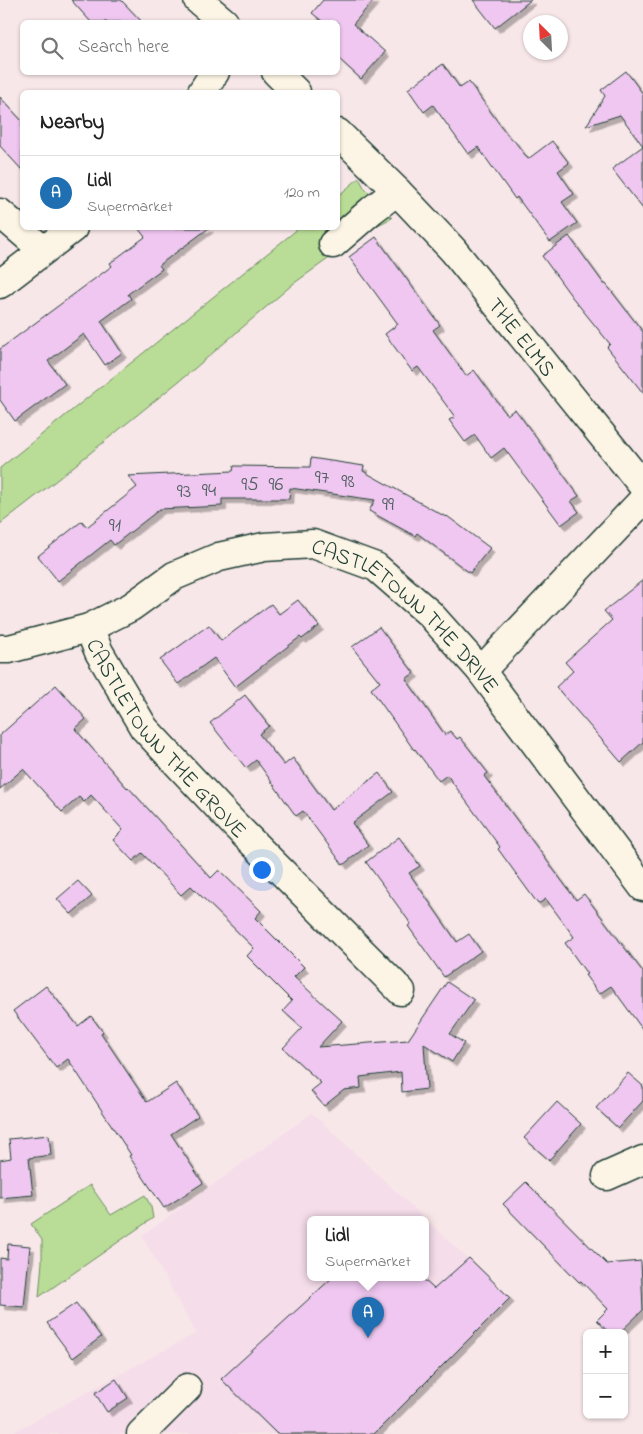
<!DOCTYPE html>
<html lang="en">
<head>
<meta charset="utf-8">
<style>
  :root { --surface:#fff; --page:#f6f6f6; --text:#222; --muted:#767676; --line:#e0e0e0; --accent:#1f6fb2 }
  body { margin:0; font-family:"Indie Flower",sans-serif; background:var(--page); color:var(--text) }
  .controls { position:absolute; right:15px; bottom:15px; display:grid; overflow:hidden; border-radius:8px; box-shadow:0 1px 4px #0004 }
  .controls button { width:45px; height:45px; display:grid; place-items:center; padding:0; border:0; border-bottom:1px solid var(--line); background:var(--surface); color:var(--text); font:25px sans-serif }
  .compass { position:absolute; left:523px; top:15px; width:45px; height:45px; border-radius:50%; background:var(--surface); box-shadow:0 1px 4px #0004; rotate:336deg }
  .you { position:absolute; left:261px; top:869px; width:18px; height:18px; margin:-12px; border:4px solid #fff; border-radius:50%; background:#1a73e8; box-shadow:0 0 0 8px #1a73e833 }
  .badge { display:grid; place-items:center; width:32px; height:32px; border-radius:50%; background:var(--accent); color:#fff; font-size:16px; font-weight:700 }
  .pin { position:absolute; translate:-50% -41px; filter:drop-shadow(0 1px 2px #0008) }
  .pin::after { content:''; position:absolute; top:26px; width:18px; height:15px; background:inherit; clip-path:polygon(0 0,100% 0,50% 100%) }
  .popup { position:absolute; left:307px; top:1216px; width:122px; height:65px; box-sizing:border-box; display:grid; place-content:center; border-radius:8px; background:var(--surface); filter:drop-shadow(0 1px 4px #0005); font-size:16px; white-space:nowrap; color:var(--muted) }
  .popup b { font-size:19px; color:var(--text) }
  .popup::after { content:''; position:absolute; left:50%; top:100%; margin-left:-10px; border:10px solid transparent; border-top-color:var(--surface) }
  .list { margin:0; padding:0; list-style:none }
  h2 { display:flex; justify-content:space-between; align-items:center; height:65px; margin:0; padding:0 20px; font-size:21px }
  h2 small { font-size:16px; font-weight:400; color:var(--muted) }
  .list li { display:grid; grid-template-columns:32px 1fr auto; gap:15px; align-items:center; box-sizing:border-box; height:75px; padding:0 20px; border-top:1px solid var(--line) }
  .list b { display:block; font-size:19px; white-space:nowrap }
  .list p { margin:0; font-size:16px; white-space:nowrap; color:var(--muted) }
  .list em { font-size:16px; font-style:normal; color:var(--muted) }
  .icon { flex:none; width:28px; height:28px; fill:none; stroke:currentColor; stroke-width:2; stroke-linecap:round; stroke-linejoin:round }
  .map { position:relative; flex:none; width:643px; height:1434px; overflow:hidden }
  .search { position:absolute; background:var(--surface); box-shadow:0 1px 4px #0004; left:20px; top:20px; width:320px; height:55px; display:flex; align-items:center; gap:12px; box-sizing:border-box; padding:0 18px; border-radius:8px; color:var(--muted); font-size:19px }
  .panel { position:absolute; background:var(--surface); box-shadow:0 1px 4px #0004; left:20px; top:90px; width:320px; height:140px; border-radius:8px }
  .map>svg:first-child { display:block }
  .built { fill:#f5ddea; fill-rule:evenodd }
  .green { fill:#b9dc96; stroke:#6c8c65 }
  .building { fill:#efc7f0; stroke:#1f3d34; filter:url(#shadow) }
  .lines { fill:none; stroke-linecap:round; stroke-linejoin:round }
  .minor-casing { stroke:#1f3d34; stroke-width:31 }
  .minor { stroke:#fcf5e5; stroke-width:28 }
  .labels { text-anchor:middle; stroke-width:5; stroke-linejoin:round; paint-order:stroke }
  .number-label { font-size:20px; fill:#536063 }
  .street-label { font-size:22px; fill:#1f3d34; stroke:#fcf5e5 }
</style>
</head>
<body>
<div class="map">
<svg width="643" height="1434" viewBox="0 0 643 1434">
  <defs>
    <filter id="shadow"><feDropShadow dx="4.5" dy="4.5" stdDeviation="0" flood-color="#0004"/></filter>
  </defs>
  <rect width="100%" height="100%" fill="#f8e7e8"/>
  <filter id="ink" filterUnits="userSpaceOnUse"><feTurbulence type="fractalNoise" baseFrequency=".02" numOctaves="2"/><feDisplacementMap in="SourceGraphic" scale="10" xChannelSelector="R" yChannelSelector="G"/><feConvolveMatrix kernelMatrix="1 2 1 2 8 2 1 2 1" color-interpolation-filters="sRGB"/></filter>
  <g filter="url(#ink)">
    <path class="built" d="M312,1113l198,185 -136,136h-364l186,-101 -54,-97zM310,1219h116v58h-116z"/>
    <g class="green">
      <path d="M359,178l6,11 27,29 -22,11 -77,55 -99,85 -136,110 -58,45v-56l299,-240h39v-32z"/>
      <path d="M90,1185l21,30 34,-20 6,12 2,11 -114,79 3,-35v-22l-11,-16z"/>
    </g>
    <g class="building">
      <path d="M71,0h50l21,22h-51z"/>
      <path d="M323,0h51l-21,24 32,28 -24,27 -23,-21v-36h-15l-11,-9z"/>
      <path d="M473,0h58l-36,28z"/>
      <path d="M443,64l17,24 9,-6 42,58 2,-1 15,20 24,-18 17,22 -11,8 16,23 -12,8 15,21 -27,19 -33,-45 -2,2 -37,-52 -10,7 -35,-49 -9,7 -16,-23z"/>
      <path d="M626,71l17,23v115l-31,-40 31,-23 -23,-31 -34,11 19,-30 -4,-6z"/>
      <path d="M0,97l22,24v49l-22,-24z"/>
      <path d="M138,228h71l-50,37 3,4 -34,25 3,5 -30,22 21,32 -17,12 -21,-31 -36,27 17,23 -50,37 -15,-21v-51l112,-83 -2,-3 35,-26z"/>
      <path d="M569,236l35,48h2l37,48v61l-36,-46 3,-3 -38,-47 -30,-41z"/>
      <path d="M376,237l64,88 -7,5 33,46 8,-6 33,45 8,-6 64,87 -8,5 8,11 -18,13 -57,-77 -13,10 -16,-23 -10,7 -16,-22 6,-3 -37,-50 -6,4 -27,-37 13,-10 -49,-67z"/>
      <path d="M311,458l53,8 -1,5 83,46 1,-1 43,32 -20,25 -53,-40 -2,3 -46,-25 6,-11 -85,-12 -1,11h-67v7l-62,3 -46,36 -4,-5 -52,41 -20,-25 44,-35 5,6 50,-40 -9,-11 105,-5 1,-5 76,1z"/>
      <path d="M643,580v162l-22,20 -65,-75 17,-16 -8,-9 47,-42 -8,-9z"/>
      <path d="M298,600l21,26 -17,13 -2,-2 -65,50 -21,-29 -36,26 -18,-24 49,-35 12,16 50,-37 8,10z"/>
      <path d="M379,627l35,46 -8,6 39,56 5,-4 7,8 3,-2 28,36 -4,3 92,124 8,-6 59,78v58l-32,-44 -12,8 -14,-19 2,-1 -22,-31 9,-6 -28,-38 -8,5 -40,-55 2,-2 -53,-72 -8,6 -24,-32 -1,1 -43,-61 9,-7 -28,-35z"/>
      <path d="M56,685l30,34 -11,10 52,59 1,-1 83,91 8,-8 42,41 -6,7 49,49 -10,10 48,44 -24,26 90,-7 39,-58 27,18 -24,34 14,9 -12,19 -28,-18 3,45 -25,3 -1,-20 -41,5 1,11 -17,2 -20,16 -13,-15 10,-8 -38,-35 19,-20 -19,-17 9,-10 -45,-45 7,-8 -63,-62 -10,9 -39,-42 -9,8 -20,-21 10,-10 -32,-35 -7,7 -5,-5 -17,15 -39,-43 -23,20v-54z"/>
      <path d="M245,695l24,31 -10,8 25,31 9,-7 38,52 48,-37 14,19 -41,31 16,22 -25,20 -40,-54 -7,5 -40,-56 -10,8 -36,-45z"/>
      <path d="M399,837l21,29 -11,7 48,69 12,-8 12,17 -37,26 -36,-51 3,-2 -45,-62z"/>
      <path d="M78,881l14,15 -21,18 -14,-15z"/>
      <path d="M46,986l32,40 13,-10 12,16 -2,1 46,69 29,-19 22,33 -27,18 32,49 -39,25 -35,-52 2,-1 -63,-96 -12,9 -43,-57z"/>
      <path d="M628,1073l15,13v15l-25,27 -22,-20z"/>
      <path d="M557,1102l24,22 -32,36 -25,-22z"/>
      <path d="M49,1135l2,20 -22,3 4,37 -33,3v-38l11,-2 -2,-19z"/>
      <path d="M526,1182l81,82 34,-3 2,49 -24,23h-10l-12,-13 11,-11 -27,-28 -2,1 -76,-78z"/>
      <path d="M8,1244l22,2 -6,61 -24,-2v-47l7,1z"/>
      <path d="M469,1258l41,40 -136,136h-97l-56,-55 112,-102h88l13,12z"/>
      <path d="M76,1303l25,34 -28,21 -26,-35z"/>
      <path d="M116,1379l12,19 -21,14 -12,-19z"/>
    </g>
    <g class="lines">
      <g class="minor-casing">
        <g id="minor">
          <path d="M198,0l26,22"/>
          <path d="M276,72l20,20"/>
          <path d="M202,92l13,-20"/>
          <path id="s1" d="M338,133l59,58 56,59 190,236"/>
          <path d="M0,213l43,37"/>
          <path d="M333,244l39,-34 25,-19"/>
          <path d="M0,284l73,-56"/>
          <path id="s2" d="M89,628l10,24 45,76 90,96 167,167"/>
          <path id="s3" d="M0,649h9l80,-21 42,-21 43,-31 45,-19 45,-10 49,-3 63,23 54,47 51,57 162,216"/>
          <path d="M481,671l162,-171"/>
          <path d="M607,1176l36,-16"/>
          <path d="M141,1434l46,-46"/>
        </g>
      </g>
      <use href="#minor" class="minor"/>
    </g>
  </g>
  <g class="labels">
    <g class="number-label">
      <text x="322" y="483">97</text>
      <text x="348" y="487">98</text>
      <text x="250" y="490">95</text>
      <text x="276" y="490">96</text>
      <text x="209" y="496">94</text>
      <text x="184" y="497">93</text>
      <text x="388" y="510">99</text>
      <text x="115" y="531">91</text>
    </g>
    <g class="street-label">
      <text dy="8" stroke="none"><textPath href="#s1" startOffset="275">THE ELMS</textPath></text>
      <text dy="8" stroke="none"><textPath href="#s3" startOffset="455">CASTLETOWN THE DRIVE</textPath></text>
      <text dy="8" stroke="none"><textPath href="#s2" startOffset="136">CASTLETOWN THE GROVE</textPath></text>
    </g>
  </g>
</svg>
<div class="controls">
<button>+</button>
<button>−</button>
</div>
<svg class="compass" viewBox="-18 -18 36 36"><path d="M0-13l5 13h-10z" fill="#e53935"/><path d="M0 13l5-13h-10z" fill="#767676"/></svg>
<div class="you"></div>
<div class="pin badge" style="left:368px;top:1338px">A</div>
<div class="popup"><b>Lidl</b>Supermarket</div>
<div class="search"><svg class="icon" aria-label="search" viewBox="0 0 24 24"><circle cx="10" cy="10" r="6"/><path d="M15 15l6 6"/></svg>Search here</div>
<section class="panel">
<h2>Nearby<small></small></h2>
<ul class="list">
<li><span class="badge">A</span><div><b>Lidl</b><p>Supermarket</p></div><em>120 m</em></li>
</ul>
</section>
</div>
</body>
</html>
